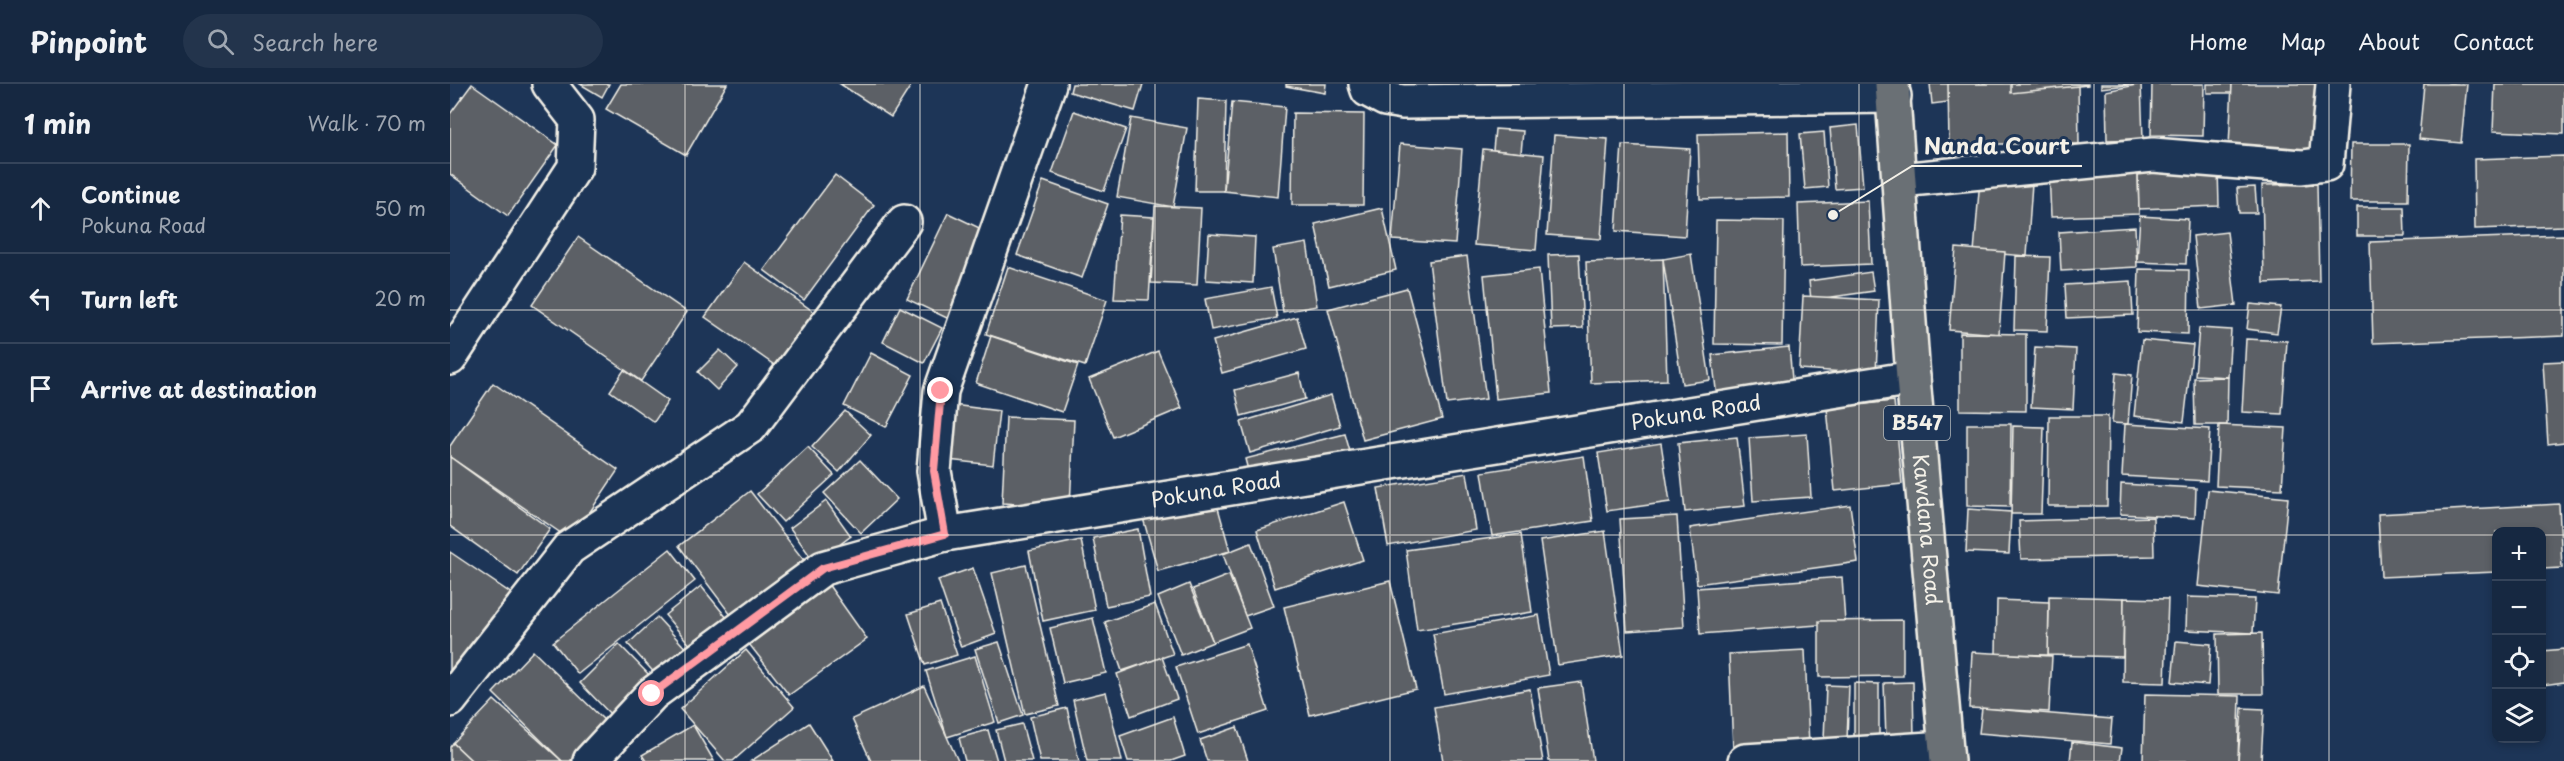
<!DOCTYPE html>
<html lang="en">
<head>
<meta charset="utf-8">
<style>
  :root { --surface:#162841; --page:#23344c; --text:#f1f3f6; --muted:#9ea6b1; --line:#35445a }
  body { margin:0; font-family:"Playpen Sans",sans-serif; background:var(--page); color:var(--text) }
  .controls { position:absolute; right:18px; bottom:18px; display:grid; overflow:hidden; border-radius:12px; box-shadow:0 3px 9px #0003 }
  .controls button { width:54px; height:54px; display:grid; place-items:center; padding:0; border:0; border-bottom:2px solid var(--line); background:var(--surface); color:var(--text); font:30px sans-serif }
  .stop { position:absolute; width:18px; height:18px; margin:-14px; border:4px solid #ff9aa2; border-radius:50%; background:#fff }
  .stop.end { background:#ff9aa2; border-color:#fff; box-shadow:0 2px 6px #0008 }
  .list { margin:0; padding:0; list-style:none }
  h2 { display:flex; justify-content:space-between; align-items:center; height:78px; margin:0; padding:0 24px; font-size:26px }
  h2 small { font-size:20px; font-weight:400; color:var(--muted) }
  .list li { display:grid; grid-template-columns:39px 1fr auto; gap:18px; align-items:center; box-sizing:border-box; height:90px; padding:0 24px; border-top:2px solid var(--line) }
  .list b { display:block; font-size:22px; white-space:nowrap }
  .list p { margin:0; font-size:20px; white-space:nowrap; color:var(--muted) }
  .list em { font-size:20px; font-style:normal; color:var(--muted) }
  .icon { flex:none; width:33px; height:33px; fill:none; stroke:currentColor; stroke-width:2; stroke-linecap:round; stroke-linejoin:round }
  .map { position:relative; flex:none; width:2114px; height:677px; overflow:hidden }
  header { display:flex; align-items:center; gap:36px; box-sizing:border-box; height:84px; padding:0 30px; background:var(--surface); border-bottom:2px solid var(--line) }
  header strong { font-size:28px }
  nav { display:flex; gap:33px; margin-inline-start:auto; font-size:21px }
  .search { width:420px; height:54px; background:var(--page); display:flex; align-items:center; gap:15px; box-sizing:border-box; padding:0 21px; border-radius:33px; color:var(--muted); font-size:22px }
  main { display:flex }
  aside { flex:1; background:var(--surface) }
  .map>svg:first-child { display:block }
  .building { fill:#5b6066; stroke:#f4f1e8; stroke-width:1.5 }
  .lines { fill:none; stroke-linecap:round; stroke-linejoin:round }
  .street-casing { stroke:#f4f1e8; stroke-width:38 }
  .primary-casing { stroke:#f4f1e8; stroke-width:38 }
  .street { stroke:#1d3557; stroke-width:33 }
  .primary { stroke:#6a7074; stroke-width:33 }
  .route { stroke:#ff9aa2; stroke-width:8 }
  .grid { fill:none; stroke:#f4f1e8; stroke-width:1.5; stroke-opacity:0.55 }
  .labels { text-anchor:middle; stroke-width:6; stroke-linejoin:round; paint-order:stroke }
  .shield { fill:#1d3557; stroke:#b4b9bc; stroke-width:1.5 }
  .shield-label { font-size:20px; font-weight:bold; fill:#f4f1e8 }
  .street-label { font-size:21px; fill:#f4f1e8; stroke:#1d3557 }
  .leader { fill:none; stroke:#f4f1e8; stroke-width:2 }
  .callout-dot { fill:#f4f1e8; stroke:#1d3557; stroke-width:2 }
  .callout-label { font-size:22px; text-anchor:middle; font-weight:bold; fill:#f4f1e8; stroke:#1d3557; stroke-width:6; stroke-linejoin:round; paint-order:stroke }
</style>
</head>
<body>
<header>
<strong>Pinpoint</strong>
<div class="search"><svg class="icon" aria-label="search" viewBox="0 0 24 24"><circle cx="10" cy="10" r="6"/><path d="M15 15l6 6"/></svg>Search here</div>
<nav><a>Home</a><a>Map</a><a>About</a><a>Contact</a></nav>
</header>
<main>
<aside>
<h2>1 min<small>Walk · 70 m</small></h2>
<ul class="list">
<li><svg class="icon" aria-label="ahead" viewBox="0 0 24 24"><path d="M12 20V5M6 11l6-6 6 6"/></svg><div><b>Continue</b><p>Pokuna Road</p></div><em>50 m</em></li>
<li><svg class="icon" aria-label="left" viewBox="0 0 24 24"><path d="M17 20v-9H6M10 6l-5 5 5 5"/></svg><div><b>Turn left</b></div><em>20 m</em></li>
<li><svg class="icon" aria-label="arrive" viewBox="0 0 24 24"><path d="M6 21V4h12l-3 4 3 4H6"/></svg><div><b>Arrive at destination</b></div></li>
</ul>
</aside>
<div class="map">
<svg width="2114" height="677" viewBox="0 0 2114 677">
  <rect width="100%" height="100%" fill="#1d3557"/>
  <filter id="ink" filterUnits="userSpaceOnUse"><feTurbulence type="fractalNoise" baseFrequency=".0167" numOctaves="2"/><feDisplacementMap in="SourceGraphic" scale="12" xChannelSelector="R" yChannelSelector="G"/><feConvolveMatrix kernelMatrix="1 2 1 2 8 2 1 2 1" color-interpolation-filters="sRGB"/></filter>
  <g filter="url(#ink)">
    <g class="building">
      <path d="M22,0l86,61 -50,71 -58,-42v-60z"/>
      <path d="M130,0h29l-7,13z"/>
      <path d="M171,0h106l-41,71 -80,-46z"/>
      <path d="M390,0h72l-21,33z"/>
      <path d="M622,0h71l-8,27 -65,-19z"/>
      <path d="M836,0h40l-1,9 -39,-7z"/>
      <path d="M1480,0h73l1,11 -72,9z"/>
      <path d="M1498,0h130l1,60h-130z"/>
      <path d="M1561,0h77v1l-77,8z"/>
      <path d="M1651,0h36l-36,4z"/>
      <path d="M1691,0l2,55 -36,1 -1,-49z"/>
      <path d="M1702,0h52l-1,52 -52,-1z"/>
      <rect x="1757" y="0" width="25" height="9"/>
      <path d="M1782,0h85l-3,68 -85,-5z"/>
      <path d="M1974,0h43l-6,59 -42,-4z"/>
      <path d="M2045,0h69v50l-71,-3z"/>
      <path d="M748,15l28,2 -2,90h-29z"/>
      <path d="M782,18l53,5 -7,90 -54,-6z"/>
      <path d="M624,27l52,18 -22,62 -52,-18z"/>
      <path d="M843,29l71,1 -1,91h-71z"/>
      <path d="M681,34l56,10 -14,79 -56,-10z"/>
      <path d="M1408,41l5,62 -28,2 -5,-61z"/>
      <path d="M1045,45l28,2 -2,22 -28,-3z"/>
      <path d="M1338,48l1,65 -89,2 -2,-65z"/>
      <path d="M1374,48l4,55 -23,2 -5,-55z"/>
      <path d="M1104,51l54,4 -7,100 -54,-4z"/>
      <path d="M950,60l62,5 -7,95 -63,-4z"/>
      <path d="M1901,60h58l-1,57h-58z"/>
      <path d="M1172,61l68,4 -5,87 -69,-5z"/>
      <path d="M1033,65l61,6 -8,95 -62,-5z"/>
      <path d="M2114,72v70l-89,3 -1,-70z"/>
      <path d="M1688,85l1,45 -88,3 -2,-45z"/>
      <path d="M1768,85l1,37 -80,3 -1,-38z"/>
      <path d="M385,91l39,30 -70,95 -40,-30z"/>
      <path d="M1530,95l52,4 -5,73 -53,-4z"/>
      <path d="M593,97l65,23 -26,74 -65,-23z"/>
      <path d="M1867,100l2,97 -55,2 -2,-98z"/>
      <path d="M1805,103l2,26h-18l-2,-25z"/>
      <path d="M1418,117l3,63 -71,3 -2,-63z"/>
      <path d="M705,122l46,2 -4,77 -46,-2z"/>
      <path d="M1907,123h47l1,29h-48z"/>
      <path d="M932,124l14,62 -67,16 -14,-62z"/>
      <path d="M498,129l42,20 -41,86 -42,-20z"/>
      <path d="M670,131l34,2 -5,83 -35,-1z"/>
      <path d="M1690,132l48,3 -2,45 -49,-2z"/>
      <path d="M1266,136l68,1 -2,124 -68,-1z"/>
      <path d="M1685,143l2,40 -76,4 -2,-39z"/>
      <path d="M1777,148l9,73 -35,4 -8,-73z"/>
      <path d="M759,150l46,3 -2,46 -47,-3z"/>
      <path d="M2114,151v101l-191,7 -3,-101z"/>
      <path d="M128,153l109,75 -46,69 -109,-76z"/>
      <path d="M857,159l10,63 -34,6 -10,-63z"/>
      <path d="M1506,164l49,4 -6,82 -50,-4z"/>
      <path d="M1129,170l4,74 -32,1 -3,-74z"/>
      <path d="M1241,170l19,126 -28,4 -19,-125z"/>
      <path d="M1017,172l19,143 -39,5 -18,-143z"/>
      <path d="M1566,172l34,1 -3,74 -33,-1z"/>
      <path d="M1213,175l4,121 -76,3 -5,-121z"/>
      <path d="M294,178l77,55 -38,54 -78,-54z"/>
      <path d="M558,183l99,33 -22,66 -99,-32z"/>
      <path d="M1089,185l12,124 -55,6 -12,-124z"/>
      <path d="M1689,185l50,1 -1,64 -51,-2z"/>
      <path d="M1421,188l3,19 -63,9 -2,-19z"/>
      <path d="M1681,197l2,34 -66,3 -2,-33z"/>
      <path d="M821,203l6,31 -66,12 -6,-31z"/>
      <path d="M957,204l35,131 -79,21 -35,-131z"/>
      <path d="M1353,212l76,4 -3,74 -77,-5z"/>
      <path d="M1800,220l31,3 -4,26 -30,-4z"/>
      <path d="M450,223l42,21 -18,35 -41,-21z"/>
      <path d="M847,233l9,32 -84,24 -9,-32z"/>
      <path d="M1749,244l32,2 -3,47 -33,-2z"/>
      <path d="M1510,249l66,1v77l-66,-1z"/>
      <path d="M541,252l87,29 -16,47 -86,-29z"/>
      <path d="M1796,255l41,2 -5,73 -40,-2z"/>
      <path d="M1692,256l51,5 -9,77 -50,-6z"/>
      <path d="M1339,263l4,43 -76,8 -5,-43z"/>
      <path d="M1585,263l41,2 -3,60 -42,-2z"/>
      <path d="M270,266l18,17 -21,23 -19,-18z"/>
      <path d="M708,267l24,57 -69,29 -24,-58z"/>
      <path d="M421,269l42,22 -27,52 -42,-21z"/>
      <path d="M2114,277v81l-16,2 -5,-82z"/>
      <path d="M174,286l44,31 -14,21 -44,-31z"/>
      <path d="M849,289l6,26 -64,17 -6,-26z"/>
      <path d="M1666,289l16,2 -4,49 -16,-1z"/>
      <path d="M1778,293l-1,48h-32l-1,-47z"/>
      <path d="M43,299l125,87 -47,70 -121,-83v-11z"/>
      <path d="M881,311l9,31 -90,27 -9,-31z"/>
      <path d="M1444,317l8,83 -67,7 -8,-83z"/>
      <path d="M495,320l54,7 -6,54 -54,-6z"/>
      <path d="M395,327l26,24 -32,37 -27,-25z"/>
      <path d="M1599,332h59l-1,90h-59z"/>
      <path d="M556,333l68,3 -4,87 -68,-4z"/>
      <path d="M1517,340h44l-1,83 -43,-1z"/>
      <path d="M1675,340l85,5 -3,52 -85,-5z"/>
      <path d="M1769,341l67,3 -4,61 -66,-3z"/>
      <path d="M1563,342l31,1 -3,87h-30z"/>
      <path d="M895,350l6,21 -100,26 -6,-22z"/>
      <path d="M1357,350l4,63 -58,4 -4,-63z"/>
      <path d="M1287,353l8,69 -60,6 -7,-69z"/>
      <path d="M1211,359l9,59 -63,9 -9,-58z"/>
      <path d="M358,363l26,28 -51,47 -26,-28z"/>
      <path d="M1134,372l9,65 -101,15 -10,-64z"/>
      <path d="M0,373l100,72 -32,46 -68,-49z"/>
      <path d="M410,376l37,39 -36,34 -37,-40z"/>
      <path d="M1017,389l9,57 -88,16 -10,-58z"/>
      <path d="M1671,400l75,4 -1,30 -75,-4z"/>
      <path d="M1758,406l80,8 -10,97 -80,-9z"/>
      <path d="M300,407l56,72 -72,56 -55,-73z"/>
      <path d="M765,413l15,54 -72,20 -15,-53z"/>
      <path d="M376,417l25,35 -36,27 -25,-35z"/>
      <path d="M894,418l19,58 -88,28 -18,-58z"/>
      <path d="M2109,420l3,64 -20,1v-37h-46v40l-115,5 -3,-63z"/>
      <path d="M1400,421l8,57 -161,22 -7,-56z"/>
      <path d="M1518,425l43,3 -2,42 -43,-2z"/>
      <path d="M1227,432l7,111 -57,4 -7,-112z"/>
      <path d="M1703,433l1,39 -133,3 -2,-38z"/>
      <path d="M688,445l12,68 -44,9 -13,-68z"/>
      <path d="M1155,447l18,124 -65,10 -18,-124z"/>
      <path d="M1071,450l11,78 -115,18 -11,-80z"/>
      <path d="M631,456l14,70 -52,11 -14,-70z"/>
      <path d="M801,459l23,63 -29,10 -22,-62z"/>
      <path d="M220,465l25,32 -117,93 -25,-32z"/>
      <path d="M0,468l62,42 -62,95z"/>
      <path d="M576,481l33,141 -34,8 -33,-141z"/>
      <path d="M523,484l23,66 -35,13 -23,-67z"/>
      <path d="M779,491l21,53 -37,14 -20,-53z"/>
      <path d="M373,493l44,62 -78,56 -47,-60z"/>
      <path d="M1392,493l3,46 -145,11 -3,-46z"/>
      <path d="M940,497l26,108 -106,26 -26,-108z"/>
      <path d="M739,500l24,58 -32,13 -23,-58z"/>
      <path d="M251,502l30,37 -35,29 -31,-37z"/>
      <path d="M1599,512l75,2 -1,59 -75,-2z"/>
      <path d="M1737,513l68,2 -2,34 -67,-3z"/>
      <path d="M1674,514l44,1 -3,84 -42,-1z"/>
      <path d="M1547,516l52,2 -1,53 -52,-1z"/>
      <path d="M490,520l17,51 -32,10 -17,-51z"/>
      <path d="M705,520l18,50 -51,17 -17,-49z"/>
      <path d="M1089,531l10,60 -105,19 -11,-60z"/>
      <path d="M207,533l32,35 -29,27 -32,-35z"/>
      <path d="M643,534l13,55 -43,10 -13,-55z"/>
      <path d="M1453,536v56l-84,1v-56z"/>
      <path d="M1812,549l1,61h-45l-1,-60z"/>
      <path d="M1726,557l35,3 -3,41 -36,-3z"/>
      <path d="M549,558l24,73 -24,8 -24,-74z"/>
      <path d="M169,560l35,36 -39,39 -35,-36z"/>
      <path d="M797,560l21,67 -70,23 -22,-67z"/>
      <path d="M2114,565v33l-21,3 -1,-34z"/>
      <path d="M296,566l48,57 -61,54h-8l-45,-52z"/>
      <path d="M1355,566l4,96 -76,4 -4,-96z"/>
      <path d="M83,567l74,72 -37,38h-8l-69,-68z"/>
      <path d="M1522,568l80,4 -3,56 -80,-4z"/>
      <path d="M525,572l20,66 -48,15 -21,-66z"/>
      <path d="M712,573l15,42 -46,17 -14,-42z"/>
      <path d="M1131,598l12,79h-44l-11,-73z"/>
      <path d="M1463,598l1,56 -28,1 -2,-56z"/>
      <path d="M1404,599l25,1v54h-25z"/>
      <path d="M1376,601l23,1 -2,55h-23z"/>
      <path d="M474,602l34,75h-87l-19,-42z"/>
      <path d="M1080,605l13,72h-100l-9,-54z"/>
      <path d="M656,608l16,69h-35l-14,-61z"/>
      <path d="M1695,610l95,2 -2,65h-95z"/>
      <path d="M44,616l68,61h-90l-19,-18z"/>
      <path d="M617,624l12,53h-39l-10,-44z"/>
      <path d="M1532,624l130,11 -2,25 -131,-11z"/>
      <path d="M1792,624l22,1 -3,52h-23z"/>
      <path d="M723,633l12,39 -14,5h-43l-8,-25z"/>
      <path d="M359,639l24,38h-82z"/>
      <path d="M572,640l10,37h-28l-8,-31z"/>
      <path d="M243,641l21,36h-68l-4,-6z"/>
      <path d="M787,643l11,34h-41l-7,-21z"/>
      <path d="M538,646l9,31h-32l-6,-23z"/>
      <path d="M1622,658l50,6 -2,13h-50z"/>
      <path d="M3,659l19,18h-22v-14z"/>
    </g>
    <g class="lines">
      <g class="street-casing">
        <g id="street">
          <path d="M916,0l2,6 17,9 18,3 491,-6"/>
          <path d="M1450,96l253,-25 149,12 24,-3 7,-80"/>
          <path d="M0,274l125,-191 2,-47 -28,-36"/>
          <path d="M495,450l-11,-63 7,-80 108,-307"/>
          <path d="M0,616l119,-152 182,-122 153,-204"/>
          <path id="s1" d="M140,677l62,-67 171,-126 122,-34 968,-156"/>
          <path d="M1295,677l200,-13"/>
        </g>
      </g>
      <g class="primary-casing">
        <g id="primary">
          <path id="s2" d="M1442,0l21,294 34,383"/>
        </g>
      </g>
      <use href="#street" class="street"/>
      <use href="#primary" class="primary"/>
    </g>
  </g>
  <g class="lines" filter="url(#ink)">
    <path class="route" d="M202,610l171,-126 122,-34 -11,-63 7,-80"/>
  </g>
  <path class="grid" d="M235,0v677M470,0v677M705,0v677M940,0v677M1174,0v677M1409,0v677M1644,0v677M1879,0v677M0,226h2114M0,451h2046M2092,451h22"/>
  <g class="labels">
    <rect class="shield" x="1434" y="322" width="66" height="34" rx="4.5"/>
    <g class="shield-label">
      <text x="1467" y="346">B547</text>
    </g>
    <g class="street-label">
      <text dy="7" stroke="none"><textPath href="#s1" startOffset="1191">Pokuna Road</textPath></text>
      <text dy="7" stroke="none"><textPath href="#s1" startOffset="705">Pokuna Road</textPath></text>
      <text dy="7" stroke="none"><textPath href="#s2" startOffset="447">Kawdana Road</textPath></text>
    </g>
  </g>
  <path class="leader" d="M1383 131L1462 82H1632"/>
  <circle class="callout-dot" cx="1383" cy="131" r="6"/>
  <g class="callout-label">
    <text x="1547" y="70">Nanda Court</text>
  </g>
</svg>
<div class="controls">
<button>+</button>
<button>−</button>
<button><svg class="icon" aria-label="locate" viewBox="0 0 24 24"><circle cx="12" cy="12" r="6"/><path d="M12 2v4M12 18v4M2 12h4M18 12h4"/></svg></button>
<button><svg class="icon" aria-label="layers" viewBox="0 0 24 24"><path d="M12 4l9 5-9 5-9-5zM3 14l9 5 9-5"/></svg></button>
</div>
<div class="stop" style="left:202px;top:610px"></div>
<div class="stop end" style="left:491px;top:307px"></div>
</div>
</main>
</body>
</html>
